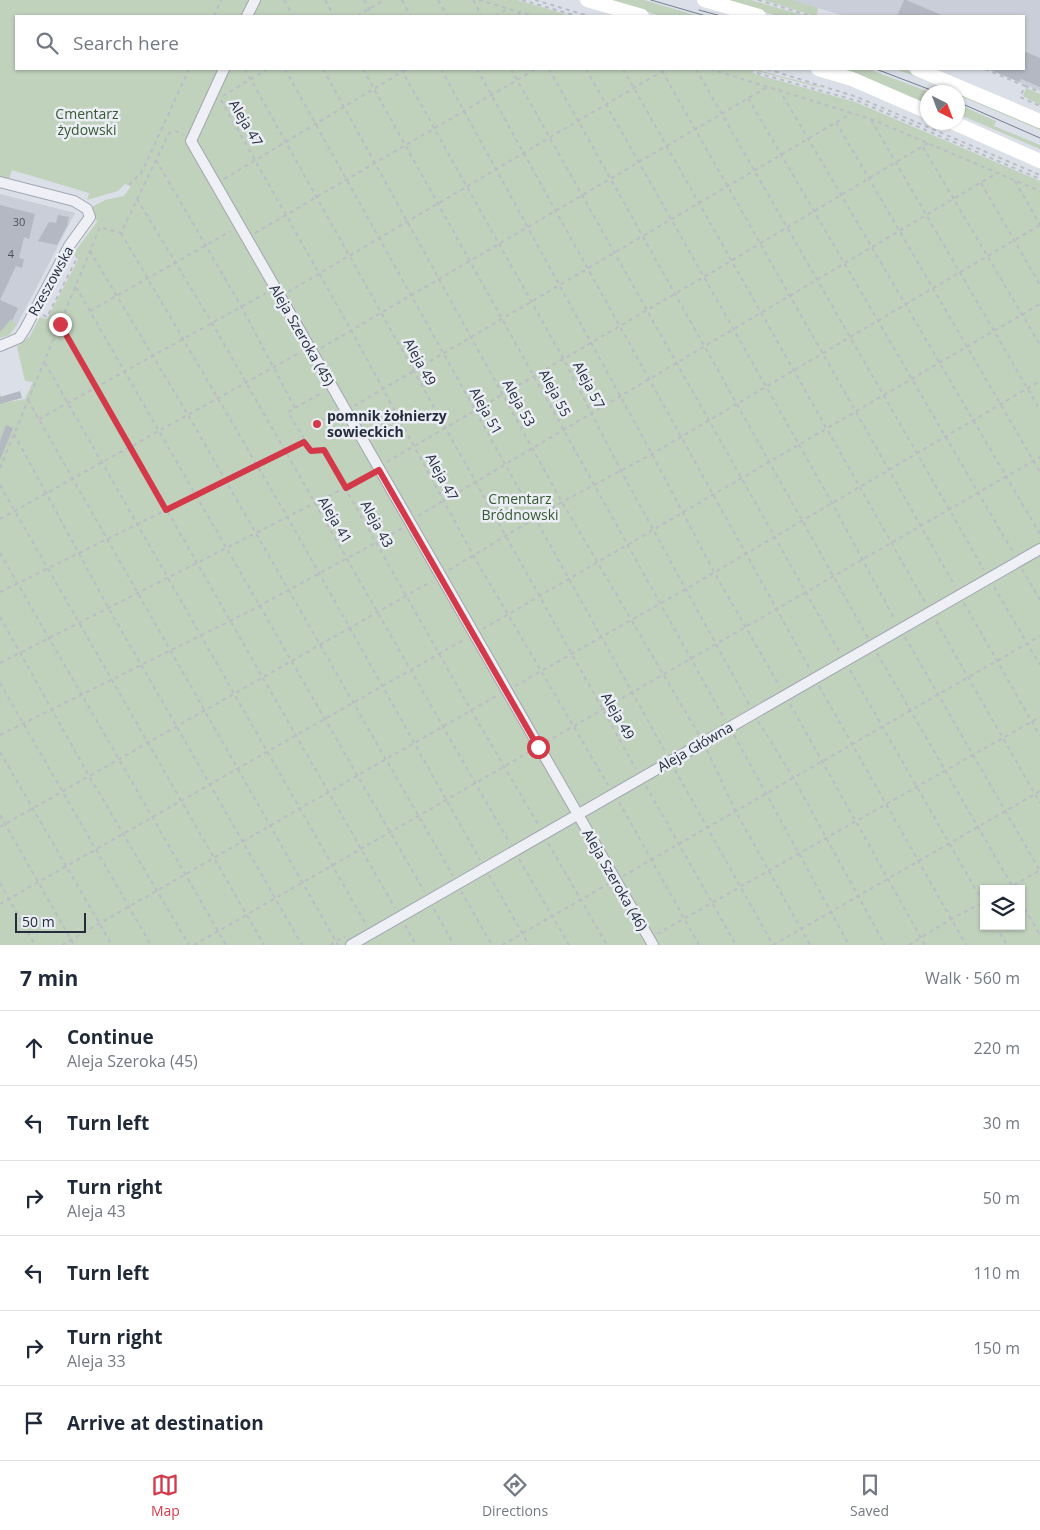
<!DOCTYPE html>
<html lang="en">
<head>
<meta charset="utf-8">
<style>
  :root { --surface:#fff; --page:#f6f6f7; --text:#1f2937; --muted:#747a83; --line:#e0e1e3; --accent:#d33949 }
  body { margin:0; font-family:"Open Sans",sans-serif; background:var(--page); color:var(--text) }
  .controls { position:absolute; right:15px; bottom:15px; display:grid; overflow:hidden; border-radius:0px; box-shadow:0 1px 4px #0004 }
  .controls button { width:45px; height:45px; display:grid; place-items:center; padding:0; border:0; border-bottom:1px solid var(--line); background:var(--surface); color:var(--text); font:25px sans-serif }
  .compass { position:absolute; left:920px; top:85px; width:45px; height:45px; border-radius:50%; background:var(--surface); box-shadow:0 1px 4px #0004; rotate:138deg }
  .scale { position:absolute; left:15px; bottom:12px; width:71px; box-sizing:border-box; padding-left:5px; border:2px solid #252d3d; border-top:0; font-size:14px; line-height:18px; white-space:nowrap; color:#252d3d; -webkit-text-stroke:4px #ebeef4; paint-order:stroke }
  .stop { position:absolute; width:15px; height:15px; margin:-11px; border:4px solid #d33949; border-radius:50%; background:#fff }
  .stop.end { background:#d33949; border-color:#fff; box-shadow:0 1px 5px #0008 }
  .list { margin:0; padding:0; list-style:none }
  h2 { display:flex; justify-content:space-between; align-items:center; height:65px; margin:0; padding:0 20px; font-size:21px }
  h2 small { font-size:16px; font-weight:400; color:var(--muted) }
  .list li { display:grid; grid-template-columns:32px 1fr auto; gap:15px; align-items:center; box-sizing:border-box; height:75px; padding:0 20px; border-top:1px solid var(--line) }
  .list b { display:block; font-size:19px; white-space:nowrap }
  .list p { margin:0; font-size:16px; white-space:nowrap; color:var(--muted) }
  .list em { font-size:16px; font-style:normal; color:var(--muted) }
  .icon { flex:none; width:28px; height:28px; fill:none; stroke:currentColor; stroke-width:2; stroke-linecap:round; stroke-linejoin:round }
  .map { position:relative; flex:none; width:1040px; height:945px; overflow:hidden }
  .search { position:absolute; background:var(--surface); box-shadow:0 1px 4px #0004; left:15px; right:15px; top:15px; height:55px; display:flex; align-items:center; gap:12px; box-sizing:border-box; padding:0 18px; border-radius:0px; color:var(--muted); font-size:19px }
  .sheet { height:515px; background:var(--surface) }
  nav { display:flex; justify-content:space-around; align-items:center; box-sizing:border-box; height:70px; border-top:1px solid var(--line); background:var(--surface); font-size:14px; color:var(--muted) }
  nav a { display:grid; justify-items:center; gap:2px }
  nav .on { color:var(--accent) }
  .map>svg:first-child { display:block }
  .built { fill:#c9ced9 }
  .green { fill:#c0d1bc; fill-rule:evenodd }
  .building { fill:#b3b8c3 }
  .lines { fill:none; stroke-linecap:round; stroke-linejoin:round }
  .street-casing { stroke:#a1a6b1; stroke-width:12 }
  .path { stroke:#babdc5; stroke-width:2; stroke-dasharray:4 4; stroke-linecap:butt }
  .street { stroke:#eef0f5; stroke-width:10 }
  .secondary { stroke:#fff; stroke-width:14 }
  .tram { stroke:#747e91; stroke-width:1 }
  .route { stroke:#d33949; stroke-width:6 }
  .poi-dot { fill:#d33949; stroke:#ebeef4; stroke-width:2 }
  .labels { text-anchor:middle; stroke-width:5; stroke-linejoin:round; paint-order:stroke }
  .number-label { font-size:11px; fill:#48505e }
  .park-label { font-size:14px; fill:#375932; stroke:#ebeef4 }
  .street-label { font-size:14px; fill:#252d3d; stroke:#ebeef4 }
  .poi-label { font-size:14px; font-weight:bold; fill:#252d3d; stroke:#ebeef4; text-anchor:start }
</style>
</head>
<body>
<div class="map">
<svg width="1040" height="945" viewBox="0 0 1040 945">
  <rect width="100%" height="100%" fill="#dbdfe7"/>
  <g class="built">
    <path d="M791,0h249v91l-52,-22h36v-53h-179z"/>
    <path d="M0,194l75,19 -58,112 -17,-15z"/>
  </g>
  <g class="green">
    <path d="M0,0h517l55,16h-556v53h732l7,5 100,28 185,79v764h-1040v-552l3,10 22,-4 8,-17 -8,-1 -8,-34 13,-11 10,-19 7,2 31,-59 -5,-6 24,-32 -5,-15 13,-7 19,-4 7,-10 -6,-2 -7,7 -31,9 2,-7 -77,-23 -3,9 -9,-2zM984,889h37v37h-37z"/>
    <path d="M607,0h37l54,16h-37z"/>
    <path d="M727,0h24l55,16h-28z"/>
    <path d="M763,0h29l26,8 -1,6 -2,2z"/>
    <path d="M754,69l64,17 3,2 -65,-17z"/>
    <path d="M837,69h31l61,23 -2,12z"/>
    <path d="M895,69l12,1 133,57v3l-82,-35v-3z"/>
    <path d="M1026,88l14,6v11l-17,-9z"/>
    <path d="M958,104l38,17 -2,5 46,19v4l-82,-35z"/>
    <path d="M0,310l17,15 -8,10 -9,3z"/>
  </g>
  <g class="building">
    <path d="M904,0h2l38,16h-47z"/>
    <path d="M1024,51l16,7v29l-19,-8 -2,3 -31,-13h36z"/>
    <path d="M0,205l35,9 -6,25 -5,-2 -5,21 5,1 -2,9 -6,-2 -16,34 18,8 -6,13 -1,-2 -11,13z"/>
    <path d="M58,215l11,2 -2,9 -10,19 -19,-4 11,-19 7,1z"/>
    <path d="M20,391l2,7 -22,6v-7z"/>
    <path d="M6,425l7,3 -13,32v-19z"/>
  </g>
  <g class="lines">
    <g class="street-casing">
      <g id="street">
        <path d="M247,16l8,-16"/>
        <path d="M224,69l-33,72 462,804"/>
        <path d="M0,182l74,19 13,8 3,8 -21,29 -44,83 -6,9 -19,8"/>
        <path d="M351,945l689,-396"/>
      </g>
    </g>
    <g class="path">
      <path d="M284,0l9,16"/>
      <path d="M325,0l9,16"/>
      <path d="M364,0l9,16"/>
      <path d="M402,0l9,16"/>
      <path d="M438,0l9,16"/>
      <path d="M473,0l9,16"/>
      <path d="M479,0l54,16"/>
      <path d="M522,0l55,16"/>
      <path d="M535,0l54,16"/>
      <path d="M758,0l53,16"/>
      <path d="M518,12l2,4"/>
      <path d="M214,16l7,-16"/>
      <path d="M357,16l27,-16"/>
      <path d="M495,16l13,-7"/>
      <path d="M245,69l391,700"/>
      <path d="M285,69l381,684"/>
      <path d="M323,69l239,433 137,233"/>
      <path d="M363,69l362,651"/>
      <path d="M401,69l162,289 58,113 129,235"/>
      <path d="M441,69l211,385 62,118 66,115"/>
      <path d="M477,69l334,602"/>
      <path d="M511,69l329,584"/>
      <path d="M549,69l319,569"/>
      <path d="M586,69l246,434 63,117"/>
      <path d="M623,69l303,535"/>
      <path d="M696,69l288,501"/>
      <path d="M710,69l161,50 169,72"/>
      <path d="M750,69l7,4 101,28 182,78"/>
      <path d="M767,69l90,28 183,78"/>
      <path d="M985,69l40,17 -5,11 20,9"/>
      <path d="M662,71l293,515"/>
      <path d="M1025,86l15,6"/>
      <path d="M779,89l261,445"/>
      <path d="M223,96l45,-27"/>
      <path d="M748,98l266,456"/>
      <path d="M221,100l130,230 122,225 135,230"/>
      <path d="M871,120l169,290"/>
      <path d="M836,122l204,350"/>
      <path d="M923,147l117,198"/>
      <path d="M156,160l85,146 54,102 -7,4 23,39h13l147,259 68,116"/>
      <path d="M224,179l183,-110"/>
      <path d="M1015,181l25,44"/>
      <path d="M981,183l59,102"/>
      <path d="M129,185l12,-12 6,-12 42,-92"/>
      <path d="M137,199l75,124 297,519"/>
      <path d="M121,233l167,285 192,342"/>
      <path d="M255,233l281,-164"/>
      <path d="M90,251l98,164 265,461"/>
      <path d="M76,287l348,604"/>
      <path d="M288,292l378,-223"/>
      <path d="M90,311l141,-80"/>
      <path d="M43,315l4,2 29,-57 -3,-3"/>
      <path d="M60,324l335,584"/>
      <path d="M321,348l448,-262"/>
      <path d="M45,363l322,563"/>
      <path d="M28,400l310,545"/>
      <path d="M354,406l498,-293"/>
      <path d="M295,408l28,-16"/>
      <path d="M39,419l227,-126"/>
      <path d="M317,424l20,-12"/>
      <path d="M14,434l94,173 194,338"/>
      <path d="M387,462l344,-201 197,-118"/>
      <path d="M0,468l100,-241 21,6 48,-100 7,-2 7,4"/>
      <path d="M0,485l264,460"/>
      <path d="M418,516l579,-343"/>
      <path d="M0,519l301,-167"/>
      <path d="M0,553l226,392"/>
      <path d="M1022,569l18,31"/>
      <path d="M449,570l113,-68 90,-48 388,-229"/>
      <path d="M994,587l46,78"/>
      <path d="M0,592l304,-150"/>
      <path d="M964,603l76,133"/>
      <path d="M0,617l89,159 100,169"/>
      <path d="M936,621l104,182"/>
      <path d="M483,629l557,-325"/>
      <path d="M905,637l135,234"/>
      <path d="M877,653l137,236"/>
      <path d="M0,663l372,-189"/>
      <path d="M850,670l134,234"/>
      <path d="M0,683l151,262"/>
      <path d="M515,686l171,-97 354,-208"/>
      <path d="M819,686l147,259"/>
      <path d="M790,704l135,241"/>
      <path d="M758,721l36,58 91,166"/>
      <path d="M0,735l250,-124 153,-83"/>
      <path d="M734,735l115,210"/>
      <path d="M546,742l494,-285"/>
      <path d="M707,750l29,62 74,133"/>
      <path d="M0,752l112,193"/>
      <path d="M675,770l98,175"/>
      <path d="M646,786l90,159"/>
      <path d="M619,802l80,143"/>
      <path d="M0,815l74,130"/>
      <path d="M0,827l432,-246"/>
      <path d="M548,843l59,102"/>
      <path d="M519,859l50,86"/>
      <path d="M489,875l40,70"/>
      <path d="M623,876l417,-240"/>
      <path d="M0,883l35,62"/>
      <path d="M1007,889l33,-19"/>
      <path d="M461,891l31,54"/>
      <path d="M1021,902l19,33"/>
      <path d="M0,904l465,-265"/>
      <path d="M434,909l20,36"/>
      <path d="M405,925l11,20"/>
      <path d="M996,926l11,19"/>
      <path d="M657,934l383,-217"/>
      <path d="M62,945l436,-250"/>
      <path d="M194,945l337,-194"/>
      <path d="M330,945l15,-9"/>
      <path d="M502,945l106,-61"/>
      <path d="M773,945l267,-154"/>
      <path d="M909,945l42,-26 33,-17"/>
    </g>
    <use href="#street" class="street"/>
    <g class="secondary">
      <path d="M587,0l55,16"/>
      <path d="M704,0l55,16"/>
      <path d="M818,69l34,10 76,33"/>
      <path d="M917,69l123,52"/>
      <path d="M952,122l88,39"/>
    </g>
    <g class="tram">
      <path d="M651,0l55,16"/>
      <path d="M699,10l22,6"/>
      <path d="M876,69l60,23"/>
      <path d="M958,102l82,36"/>
    </g>
  </g>
  <g class="lines">
    <path class="route" d="M60,324l106,186 138,-68 7,9 13,-1 22,38 33,-18 159,277"/>
  </g>
  <circle class="poi-dot" cx="317" cy="424" r="5"/>
  <g class="labels">
    <g class="number-label">
      <text x="19" y="226">30</text>
      <text x="11" y="258">4</text>
    </g>
    <g class="park-label">
      <text x="87" y="119">Cmentarz<tspan x="87" dy="16">żydowski</tspan></text>
      <text x="520" y="504">Cmentarz<tspan x="520" dy="16">Bródnowski</tspan></text>
    </g>
    <g class="street-label">
      <text transform="translate(246 123) rotate(59)" y="5">Aleja 47</text>
      <text transform="translate(51 281) rotate(-61)" y="5">Rzeszowska</text>
      <text transform="translate(302 335) rotate(60)" y="5">Aleja Szeroka (45)</text>
      <text transform="translate(420 362) rotate(61)" y="5">Aleja 49</text>
      <text transform="translate(589 385) rotate(62)" y="5">Aleja 57</text>
      <text transform="translate(555 393) rotate(62)" y="5">Aleja 55</text>
      <text transform="translate(519 403) rotate(61)" y="5">Aleja 53</text>
      <text transform="translate(486 411) rotate(61)" y="5">Aleja 51</text>
      <text transform="translate(442 477) rotate(61)" y="5">Aleja 47</text>
      <text transform="translate(335 520) rotate(59)" y="5">Aleja 41</text>
      <text transform="translate(377 524) rotate(61)" y="5">Aleja 43</text>
      <text transform="translate(618 716) rotate(60)" y="5">Aleja 49</text>
      <text transform="translate(695 747) rotate(-30)" y="5">Aleja Główna</text>
      <text transform="translate(615 880) rotate(60)" y="5">Aleja Szeroka (46)</text>
    </g>
    <g class="poi-label">
      <text x="327" y="421">pomnik żołnierzy<tspan x="327" dy="16">sowieckich</tspan></text>
    </g>
  </g>
</svg>
<div class="controls">
<button><svg class="icon" aria-label="layers" viewBox="0 0 24 24"><path d="M12 4l9 5-9 5-9-5zM3 14l9 5 9-5"/></svg></button>
</div>
<svg class="compass" viewBox="-18 -18 36 36"><path d="M0-13l5 13h-10z" fill="#e53935"/><path d="M0 13l5-13h-10z" fill="#747a83"/></svg>
<div class="scale">50 m</div>
<div class="stop" style="left:538px;top:747px"></div>
<div class="stop end" style="left:60px;top:324px"></div>
<div class="search"><svg class="icon" aria-label="search" viewBox="0 0 24 24"><circle cx="10" cy="10" r="6"/><path d="M15 15l6 6"/></svg>Search here</div>
</div>
<section class="sheet">
<h2>7 min<small>Walk · 560 m</small></h2>
<ul class="list">
<li><svg class="icon" aria-label="ahead" viewBox="0 0 24 24"><path d="M12 20V5M6 11l6-6 6 6"/></svg><div><b>Continue</b><p>Aleja Szeroka (45)</p></div><em>220 m</em></li>
<li><svg class="icon" aria-label="left" viewBox="0 0 24 24"><path d="M17 20v-9H6M10 6l-5 5 5 5"/></svg><div><b>Turn left</b></div><em>30 m</em></li>
<li><svg class="icon" aria-label="right" viewBox="0 0 24 24"><path d="M7 20v-9h11M14 6l5 5-5 5"/></svg><div><b>Turn right</b><p>Aleja 43</p></div><em>50 m</em></li>
<li><svg class="icon" aria-label="left" viewBox="0 0 24 24"><path d="M17 20v-9H6M10 6l-5 5 5 5"/></svg><div><b>Turn left</b></div><em>110 m</em></li>
<li><svg class="icon" aria-label="right" viewBox="0 0 24 24"><path d="M7 20v-9h11M14 6l5 5-5 5"/></svg><div><b>Turn right</b><p>Aleja 33</p></div><em>150 m</em></li>
<li><svg class="icon" aria-label="arrive" viewBox="0 0 24 24"><path d="M6 21V4h12l-3 4 3 4H6"/></svg><div><b>Arrive at destination</b></div></li>
</ul>
</section>
<nav>
<a class="on"><svg class="icon" aria-label="map" viewBox="0 0 24 24"><path d="M3 6l6-2 6 2 6-2v14l-6 2-6-2-6 2zM9 4v14M15 6v14"/></svg>Map</a>
<a><svg class="icon" aria-label="directions" viewBox="0 0 24 24"><path d="M12 3l9 9-9 9-9-9zM9 14v-3h6M13 9l2 2-2 2"/></svg>Directions</a>
<a><svg class="icon" aria-label="saved" viewBox="0 0 24 24"><path d="M7 4h10v16l-5-4-5 4z"/></svg>Saved</a>
</nav>
</body>
</html>
